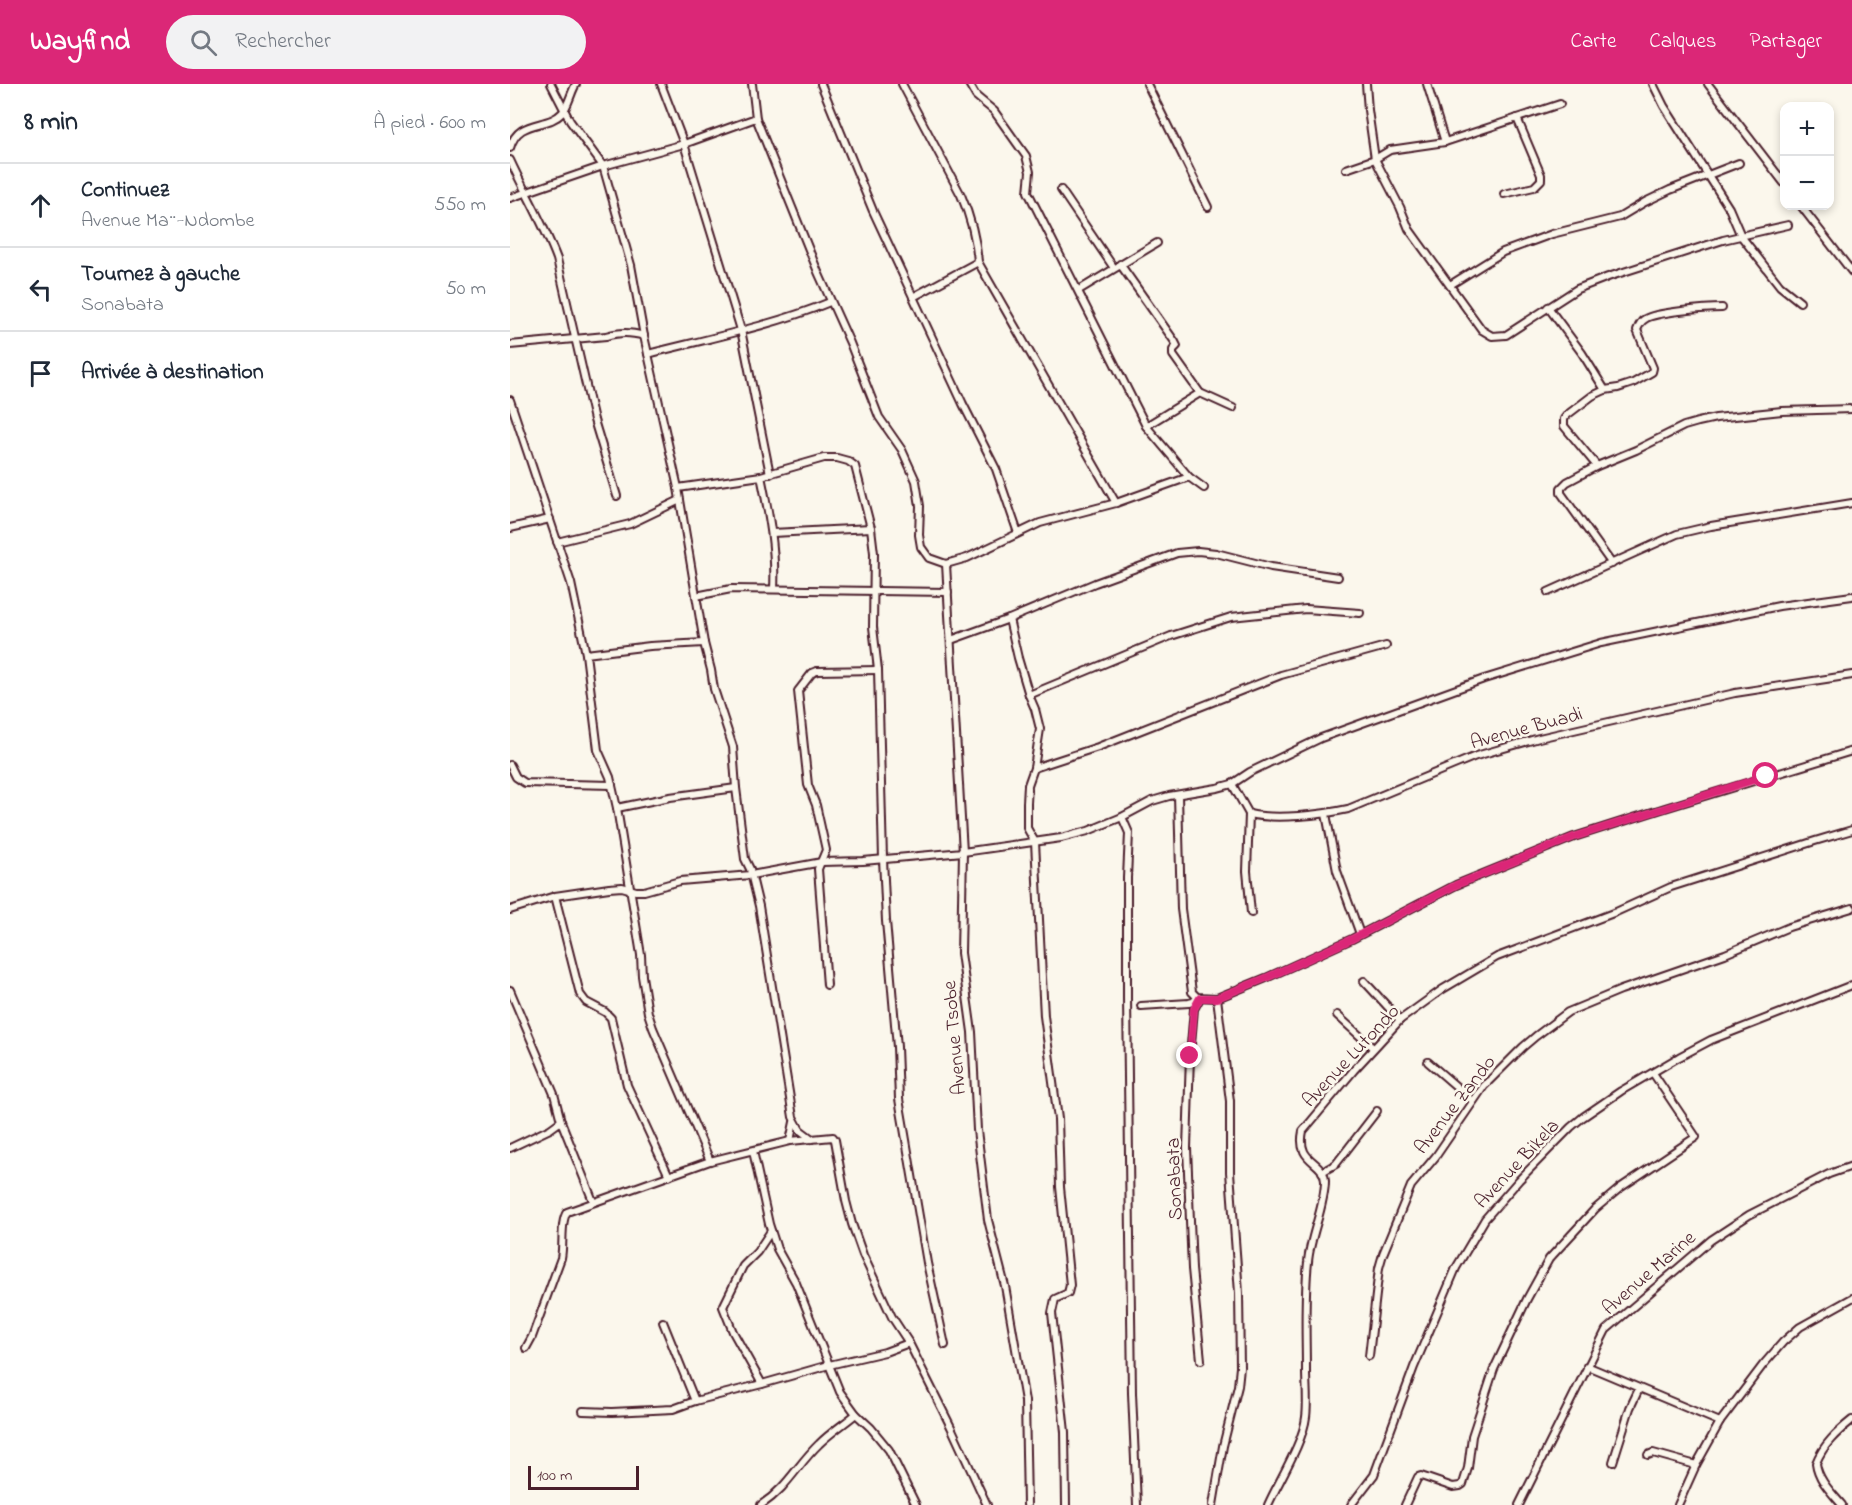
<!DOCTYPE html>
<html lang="fr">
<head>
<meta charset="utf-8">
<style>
  :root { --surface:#fff; --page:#f2f2f3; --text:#1f2937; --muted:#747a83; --line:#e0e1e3; --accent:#db2777 }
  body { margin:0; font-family:"Indie Flower",sans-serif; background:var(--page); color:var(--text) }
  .controls { position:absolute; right:18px; top:18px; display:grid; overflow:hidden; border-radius:12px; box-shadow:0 3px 9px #0003 }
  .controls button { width:54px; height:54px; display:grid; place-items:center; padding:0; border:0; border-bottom:2px solid var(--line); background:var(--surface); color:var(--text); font:30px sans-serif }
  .scale { position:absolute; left:18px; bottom:15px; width:111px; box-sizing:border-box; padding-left:6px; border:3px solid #4a1f2b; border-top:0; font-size:16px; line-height:21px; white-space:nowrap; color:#4a1f2b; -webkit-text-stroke:4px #fbf7ec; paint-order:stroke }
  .stop { position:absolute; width:18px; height:18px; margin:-14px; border:4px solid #db2777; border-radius:50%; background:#fff }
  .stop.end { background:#db2777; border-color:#fff; box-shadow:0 2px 6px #0008 }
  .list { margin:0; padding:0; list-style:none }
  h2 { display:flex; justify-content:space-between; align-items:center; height:78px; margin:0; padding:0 24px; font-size:26px }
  h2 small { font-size:20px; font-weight:400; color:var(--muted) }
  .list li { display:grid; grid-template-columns:39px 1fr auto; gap:18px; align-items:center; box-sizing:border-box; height:84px; padding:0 24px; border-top:2px solid var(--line) }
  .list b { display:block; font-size:22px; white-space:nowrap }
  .list p { margin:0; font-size:20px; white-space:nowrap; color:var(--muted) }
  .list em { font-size:20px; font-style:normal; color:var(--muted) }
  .icon { flex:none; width:33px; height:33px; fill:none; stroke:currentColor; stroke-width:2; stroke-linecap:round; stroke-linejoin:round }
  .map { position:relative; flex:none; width:1342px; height:1421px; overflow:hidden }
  header { display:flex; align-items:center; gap:36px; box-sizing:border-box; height:84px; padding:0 30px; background:var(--accent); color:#fff }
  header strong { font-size:28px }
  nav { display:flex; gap:33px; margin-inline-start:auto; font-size:21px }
  .search { width:420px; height:54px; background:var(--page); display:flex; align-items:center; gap:15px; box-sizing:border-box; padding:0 21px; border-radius:33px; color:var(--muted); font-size:22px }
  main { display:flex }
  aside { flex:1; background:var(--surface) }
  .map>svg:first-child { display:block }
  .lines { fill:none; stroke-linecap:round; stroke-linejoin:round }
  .street-casing { stroke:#4a1f2b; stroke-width:10 }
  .street { stroke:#fbf7ec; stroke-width:6 }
  .route { stroke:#db2777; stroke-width:8 }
  .labels { text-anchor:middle; stroke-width:5; stroke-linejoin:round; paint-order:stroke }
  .street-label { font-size:20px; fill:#4a1f2b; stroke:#fbf7ec }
</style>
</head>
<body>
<header>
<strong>Wayfind</strong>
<div class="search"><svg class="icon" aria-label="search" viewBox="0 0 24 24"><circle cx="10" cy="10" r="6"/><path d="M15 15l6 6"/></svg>Rechercher</div>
<nav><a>Carte</a><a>Calques</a><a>Partager</a></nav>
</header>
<main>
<aside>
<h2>8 min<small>À pied · 600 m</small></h2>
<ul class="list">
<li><svg class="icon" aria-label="ahead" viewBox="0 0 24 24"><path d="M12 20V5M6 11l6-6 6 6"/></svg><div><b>Continuez</b><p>Avenue Ma¨-Ndombe</p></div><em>550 m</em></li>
<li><svg class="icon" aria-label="left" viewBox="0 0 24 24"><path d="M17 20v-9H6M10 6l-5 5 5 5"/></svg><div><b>Tournez à gauche</b><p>Sonabata</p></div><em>50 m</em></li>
<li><svg class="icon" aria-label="arrive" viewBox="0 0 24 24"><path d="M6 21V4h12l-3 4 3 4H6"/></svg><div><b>Arrivée à destination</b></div></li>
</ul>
</aside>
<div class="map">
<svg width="1342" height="1421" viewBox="0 0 1342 1421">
  <rect width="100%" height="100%" fill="#fbf7ec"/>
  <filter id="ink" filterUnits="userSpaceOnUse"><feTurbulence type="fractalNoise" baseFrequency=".0167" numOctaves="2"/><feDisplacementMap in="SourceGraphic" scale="12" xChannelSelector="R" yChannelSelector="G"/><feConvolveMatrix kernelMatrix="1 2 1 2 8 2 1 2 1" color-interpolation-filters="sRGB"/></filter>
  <g filter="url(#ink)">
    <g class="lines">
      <g class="street-casing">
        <g id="street">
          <path d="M41,0l19,37 33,45 28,99 13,71 34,152 26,155 7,27 3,19 19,58 3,41 9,71 5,10 9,37 34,211 7,13 12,9"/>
          <path d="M151,0l23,60 57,186 29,144"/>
          <path d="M242,0l4,34 62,154 32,71 29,74 23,33 14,31 4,25 -1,29 2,12 8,11 17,6 21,-6 73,-35 76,-20 73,-26"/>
          <path d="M311,0l52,127 90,193 33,65 22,64"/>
          <path d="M392,0l59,111c10,23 15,43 17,67l138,241"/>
          <path d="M459,0l7,12 18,15 32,45 4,16 -2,20 118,234 43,51 15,11"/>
          <path d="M637,0l61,123"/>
          <path d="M856,0l2,26 7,49 25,48 9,22 73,101 10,6 14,-1 71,-46 31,-12 115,-37 65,-15"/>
          <path d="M917,0l18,58"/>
          <path d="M1143,0l11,22 65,102 12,28 39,50 20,16"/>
          <path d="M1198,0l76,99"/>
          <path d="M0,64c8,-30 37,-19 52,-35 6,-6 9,-21 14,-29"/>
          <path d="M0,76c15,33 34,64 47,99l37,161 23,76"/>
          <path d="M836,85l29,-10 15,-9 55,-8 115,-38"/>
          <path d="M551,106l53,78"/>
          <path d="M994,110l30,-7 7,-7v-5l-24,-57"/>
          <path d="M0,114l93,-32 81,-22 72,-26"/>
          <path d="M1291,122l51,66"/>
          <path d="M610,180l55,78 2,4 -4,4v5l27,38 33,15"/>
          <path d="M940,201l53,-33 49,-18 68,-17 25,-15 25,-12 69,-27"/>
          <path d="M569,206l78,-47"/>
          <path d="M403,213l65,-35"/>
          <path d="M1038,223l34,46 23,37"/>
          <path d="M0,261l96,-9c14,-4 24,-4 38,0"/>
          <path d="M138,270c59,-15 127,-29 182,-52"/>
          <path d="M0,316l61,183 15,71 12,96 12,27 7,31 24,147 1,21 6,37 5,15 57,133"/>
          <path d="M636,342l54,-33"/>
          <path d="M1087,382l-33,-40v-7l3,-4 25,-19 13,-6 13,-2 15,-5 19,-11 1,-4 -16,-38c2,-5 4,-9 8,-11 10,-7 63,-11 77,-11"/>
          <path d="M251,392c8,38 15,74 13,113"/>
          <path d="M168,404l83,-12 63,-18h13l11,3 7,5 16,62 3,25 -1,74 5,43 5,189 3,62 11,126 2,52 28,164 18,82"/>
          <path d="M0,444l40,-9"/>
          <path d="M262,449l99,-5"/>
          <path d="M47,458l73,-18 50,-24"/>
          <path d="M436,480l17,288 -2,101 11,79 5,98 11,90 17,66 20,115 2,104"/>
          <path d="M1102,480l-51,-71v-5l6,-6 30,-16 39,-16 48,-24 14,-4 18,-4 66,-7 70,-2"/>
          <path d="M1038,508l129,-58 34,-8 141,-23"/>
          <path d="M186,512l35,-7 217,3"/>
          <path d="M499,535l9,39 11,37 6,14 5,20 -6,39 -6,17 -1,18v25l8,14 9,174 14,103 2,68 10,98 -2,8 -13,6 -3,14 13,119 1,73"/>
          <path d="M441,556l58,-21 86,-36 82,-30 21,-2 18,2 55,14 67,10"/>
          <path d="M76,570l64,-8 54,-3"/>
          <path d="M519,611l142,-59 60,-19 75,-8 54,4"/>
          <path d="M0,681l6,12 9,6 87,2"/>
          <path d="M524,684l64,-21 183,-72 105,-29"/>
          <path d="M722,700l17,30c27,6 72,1 99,-5l128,-53 63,-18 196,-45 117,-18"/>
          <path d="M668,711l3,114 11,83 5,5 20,1 49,-20 86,-39 104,-54 118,-48 91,-29 187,-57"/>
          <path d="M107,724l53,-11 66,-9"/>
          <path d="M739,730l-2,57 4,42"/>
          <path d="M816,730l11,57 23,63"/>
          <path d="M612,733l7,16 -2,45v120l5,395 5,112"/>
          <path d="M45,812l25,98 6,8 19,10 6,6 16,67 42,91"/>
          <path d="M0,826l45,-14 54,-8 13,-1 14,4h8l36,-10 71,-6 71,-13 41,-1 100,-9 98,-14 27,-7 34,-14 30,-16 17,-5 48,-8 15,-4 18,-12 71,-34 163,-59 117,-36 178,-37 73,-10"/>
          <path d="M854,897l36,39"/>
          <path d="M317,901l-9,-116 8,-19 -10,-45 -8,-20 -10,-94 14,-18 5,-2 61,-1"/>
          <path d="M0,906l44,104 7,27 32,80"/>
          <path d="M690,914l-6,11 -4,47 -3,92 5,121 9,91"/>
          <path d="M631,922l48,-3 4,-1 4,-4"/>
          <path d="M827,931l36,33"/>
          <path d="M918,978l45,39"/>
          <path d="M280,1057l4,-19"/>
          <path d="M0,1064l40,-19 11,-8"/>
          <path d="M243,1067l16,73 8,25 19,34 44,109 16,22 15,14 18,22 27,55"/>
          <path d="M812,1088l14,-8 41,-53"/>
          <path d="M153,1238l32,79"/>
          <path d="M16,1264l6,-11 29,-79c3,-14 -1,-36 6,-46l143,-51 80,-20 43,-4 2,3 11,61 6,23 11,31 29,62 17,26 42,84 36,78"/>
          <path d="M859,1272l10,-88 4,-14 28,-68 25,-30 48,-70 39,-39 13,-11 32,-24 53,-22 104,-36 64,-27 63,-19"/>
          <path d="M1077,1282l133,56"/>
          <path d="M252,1300l-29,-52 -10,-25 20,-41 14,-14 14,-21"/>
          <path d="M73,1327l29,1 61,-3 22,-8 67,-17 67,-19 56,-13 24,-9"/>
          <path d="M1138,1371l5,-2 43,12"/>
          <path d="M1103,1378l17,-54 9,-19"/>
          <path d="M251,1421c27,-18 36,-40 58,-61 11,-11 25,-20 37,-30"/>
          <path d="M703,1421l10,-59 15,-60 2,-19 -1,-74 -9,-121v-71l-13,-103"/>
          <path d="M758,1421c11,-25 35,-62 38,-88 2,-15 0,-31 0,-46 0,-36 -2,-73 2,-109 2,-26 17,-56 17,-81 -1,-22 -29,-17 -22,-50l51,-61 46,-50 43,-31 54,-32 119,-45 55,-25 144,-46 37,-11"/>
          <path d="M841,1421l23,-30 40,-108 42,-99 29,-49 34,-39 52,-53 12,-10 38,-26 58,-34 32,-17 141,-55"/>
          <path d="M895,1421l13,-28 3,-1 32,11 7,-1 3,-2 5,-16 4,-32 22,-67 33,-70 22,-40 46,-50 25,-21 76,-51 -43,-64"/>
          <path d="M1009,1421l87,-175 105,-90 38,-25 80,-41 23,-8"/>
          <path d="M1168,1421l18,-40 24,-43 43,-57 20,-23 17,-15 52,-29"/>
          <path d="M1332,1421c-10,-12 -24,-25 -26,-42 7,-18 21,-31 36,-43"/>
        </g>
      </g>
      <use href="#street" class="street"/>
    </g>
  </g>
  <g class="lines" filter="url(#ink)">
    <path class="route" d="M680,972l4,-47 6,-11h17l49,-20 86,-39 104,-54 118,-48 192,-61"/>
  </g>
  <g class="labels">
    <g class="street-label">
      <text transform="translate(1016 643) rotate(-15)" y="7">Avenue Buadi</text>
      <text transform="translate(443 954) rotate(-95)" y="7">Avenue Tsobe</text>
      <text transform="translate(840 971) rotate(-47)" y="7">Avenue Lutondo</text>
      <text transform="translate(944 1020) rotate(-52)" y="7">Avenue Zando</text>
      <text transform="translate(1006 1079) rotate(-47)" y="7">Avenue Bikela</text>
      <text transform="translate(663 1095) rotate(-92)" y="7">Sonabata</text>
      <text transform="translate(1138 1188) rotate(-41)" y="7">Avenue Marine</text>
    </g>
  </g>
</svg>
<div class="controls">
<button>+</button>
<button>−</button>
</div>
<div class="scale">100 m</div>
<div class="stop" style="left:1256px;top:692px"></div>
<div class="stop end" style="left:680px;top:972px"></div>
</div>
</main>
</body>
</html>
